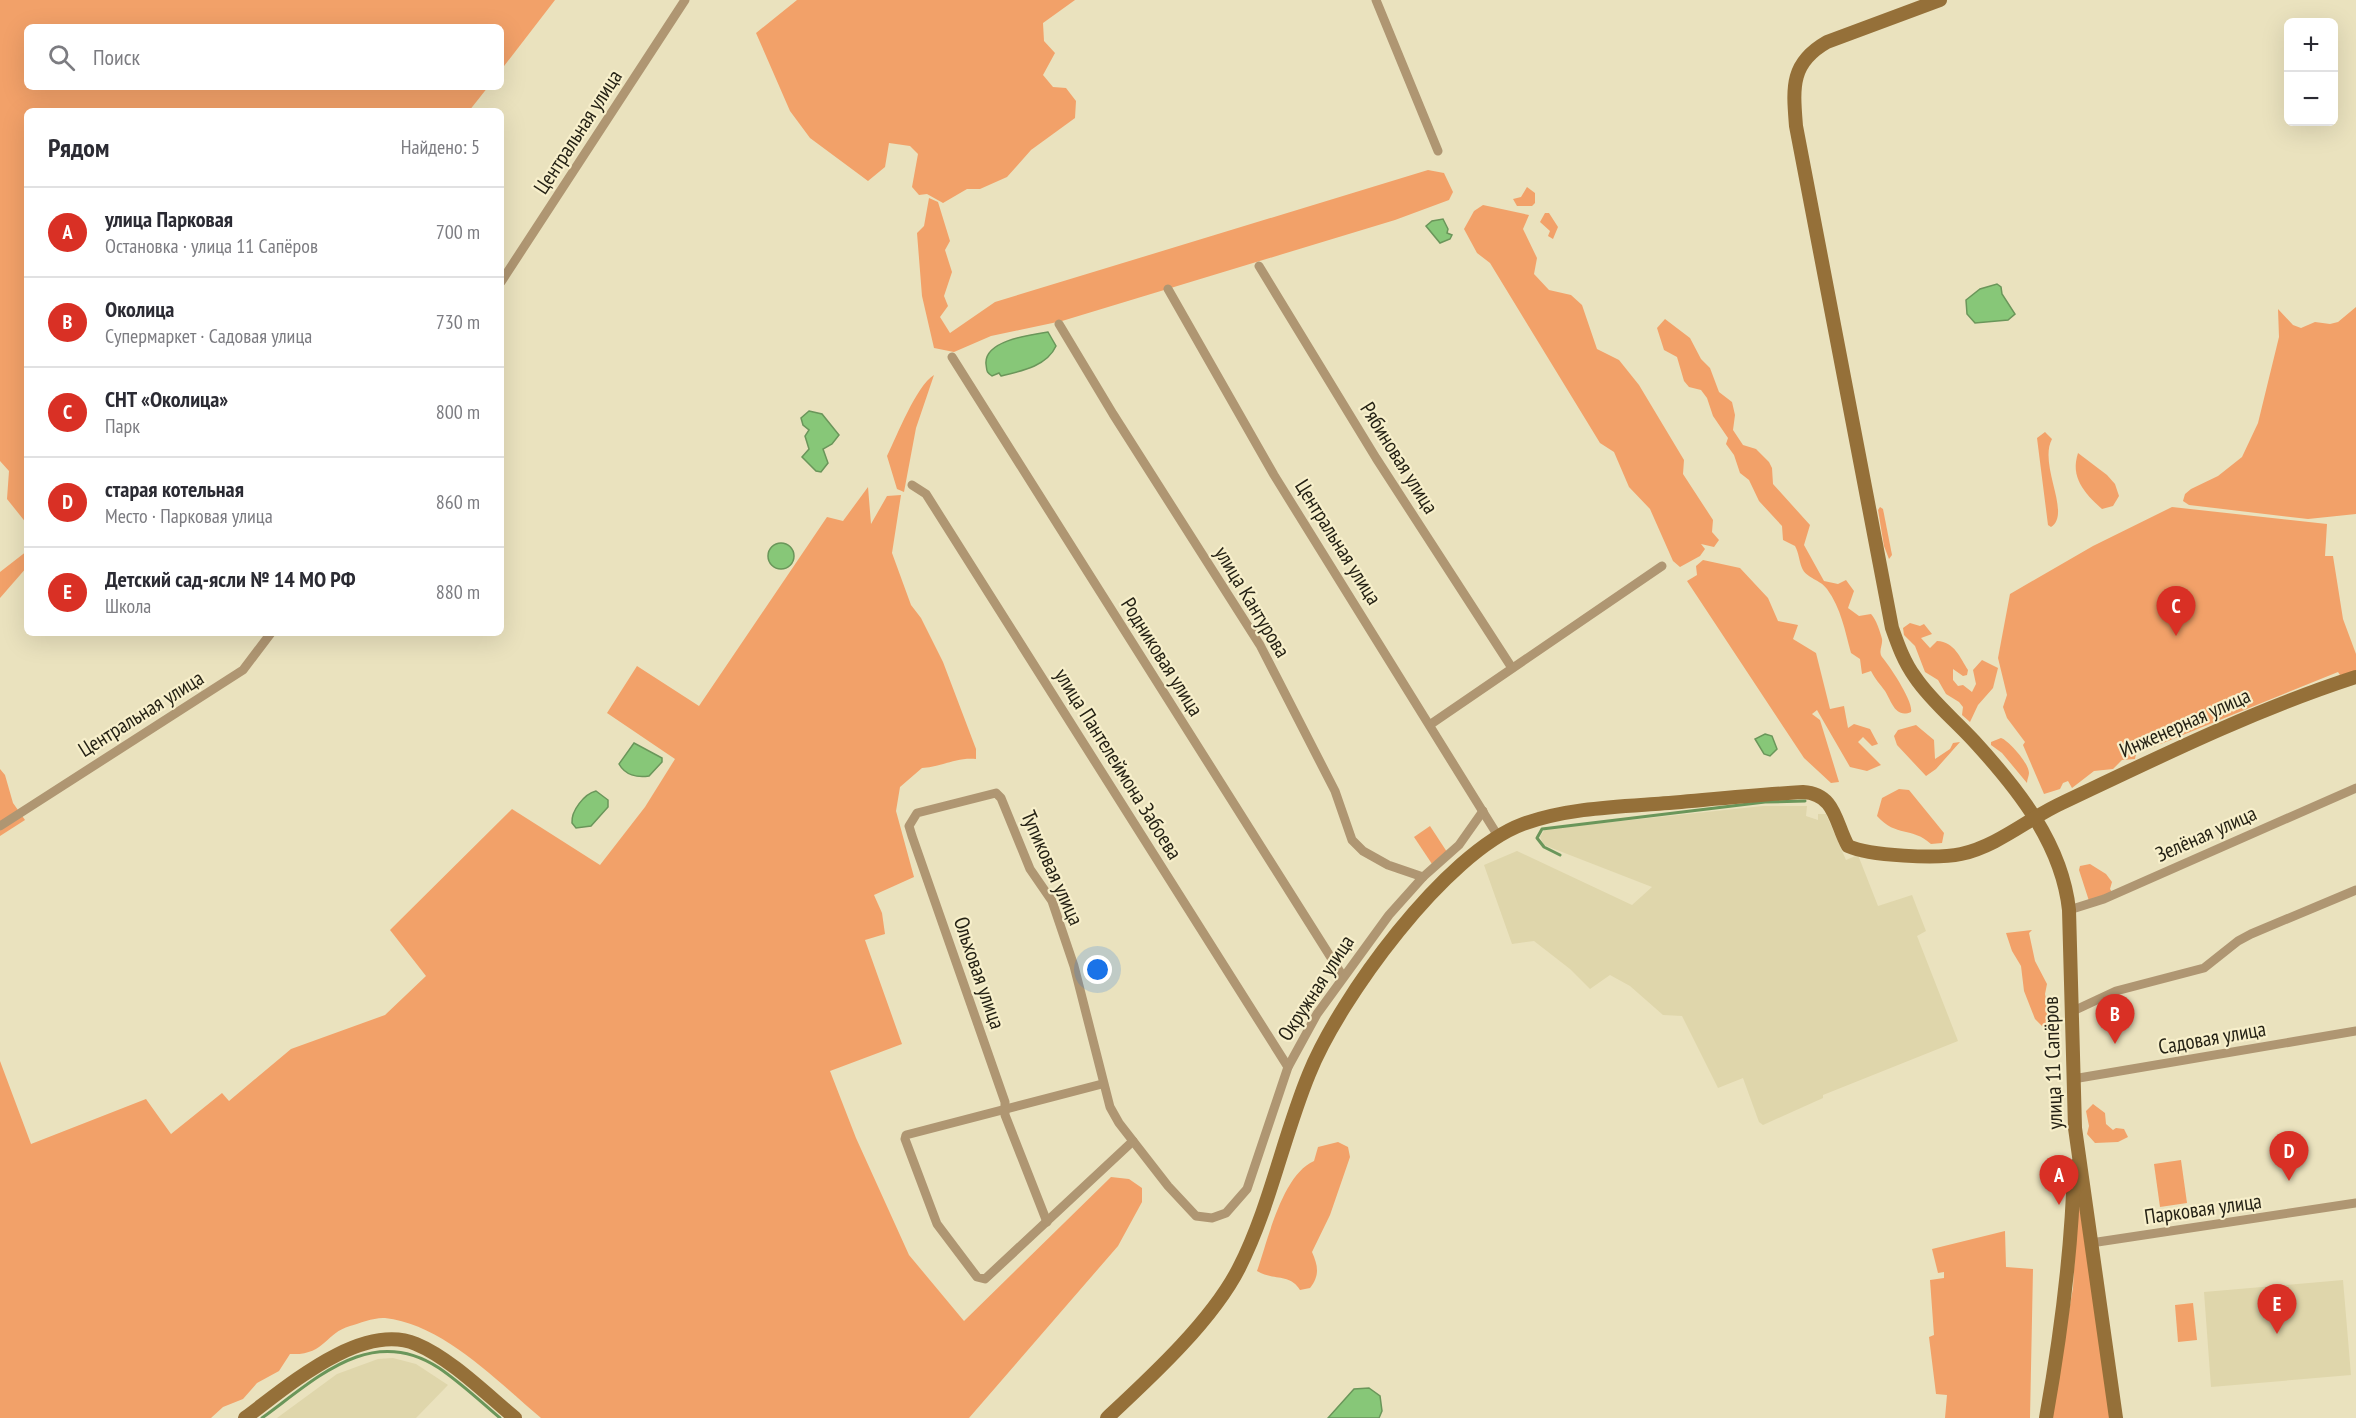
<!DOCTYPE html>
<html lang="ru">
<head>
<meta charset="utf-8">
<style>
  :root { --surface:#fff; --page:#f7f7f7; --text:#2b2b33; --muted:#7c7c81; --line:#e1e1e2; --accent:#d93025 }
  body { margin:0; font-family:"PT Sans Narrow",sans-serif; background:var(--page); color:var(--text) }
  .controls { position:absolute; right:18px; top:18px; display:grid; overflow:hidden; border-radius:9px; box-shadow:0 6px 24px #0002 }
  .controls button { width:54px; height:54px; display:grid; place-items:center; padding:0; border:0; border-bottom:2px solid var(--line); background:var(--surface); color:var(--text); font:30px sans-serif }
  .you { position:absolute; left:1098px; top:970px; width:21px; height:21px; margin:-15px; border:4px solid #fff; border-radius:50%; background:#1a73e8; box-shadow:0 0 0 9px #1a73e833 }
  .badge { display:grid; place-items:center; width:39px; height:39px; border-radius:50%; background:var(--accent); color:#fff; font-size:20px; font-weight:700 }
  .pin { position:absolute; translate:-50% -50px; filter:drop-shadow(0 2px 3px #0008) }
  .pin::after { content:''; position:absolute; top:32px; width:21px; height:18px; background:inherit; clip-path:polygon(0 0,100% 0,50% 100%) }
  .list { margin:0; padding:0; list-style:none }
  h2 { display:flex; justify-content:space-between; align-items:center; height:78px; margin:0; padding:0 24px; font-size:26px }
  h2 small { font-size:20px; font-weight:400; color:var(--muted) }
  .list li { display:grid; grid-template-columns:39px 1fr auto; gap:18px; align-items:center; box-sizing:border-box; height:90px; padding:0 24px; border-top:2px solid var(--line) }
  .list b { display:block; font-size:22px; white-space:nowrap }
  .list p { margin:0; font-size:20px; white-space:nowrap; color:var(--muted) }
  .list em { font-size:20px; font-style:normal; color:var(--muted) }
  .icon { flex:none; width:33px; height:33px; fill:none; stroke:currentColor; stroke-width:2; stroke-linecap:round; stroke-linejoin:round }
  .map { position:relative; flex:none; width:2356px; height:1418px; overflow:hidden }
  .search { position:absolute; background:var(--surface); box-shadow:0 6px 24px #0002; left:24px; top:24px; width:480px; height:66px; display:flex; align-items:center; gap:15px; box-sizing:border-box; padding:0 21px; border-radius:9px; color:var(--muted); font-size:22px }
  .panel { position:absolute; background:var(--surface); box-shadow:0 6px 24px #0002; left:24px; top:108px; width:480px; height:528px; border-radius:9px }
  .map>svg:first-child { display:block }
  .built { fill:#dfd6ab }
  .green { fill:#f2a169 }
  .water { fill:#87c778; stroke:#6a965a; stroke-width:1.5 }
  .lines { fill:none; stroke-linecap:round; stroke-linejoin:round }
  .stream { stroke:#6a965a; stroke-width:3 }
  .street { stroke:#af9672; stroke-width:9 }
  .secondary { stroke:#957039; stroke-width:14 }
  .labels { text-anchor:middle; stroke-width:4.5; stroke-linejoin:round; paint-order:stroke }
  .street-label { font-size:21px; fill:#252215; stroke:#f7efcb }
</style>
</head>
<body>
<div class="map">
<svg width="2356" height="1418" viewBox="0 0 2356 1418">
  <rect width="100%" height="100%" fill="#eae2be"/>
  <g class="built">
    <path d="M1763,806h44l-1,10 12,4v-6h8l20,46 12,-5 20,51 34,-11 14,36 -9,5 41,105 -135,54v3l-60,27 -4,-3 -16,-44 -25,10 -36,-72 -19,-1 -33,-29 -20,-11 -20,14 -20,-20 -36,-28 -22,3 -28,-79 33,-14 115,54 20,-18 -108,-42 -4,-8 5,-8z"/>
    <path d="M2343,1280l8,95 -140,12 -7,-95z"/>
    <path d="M393,1358l23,6 32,21 -32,33h-139l60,-44 41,-15z"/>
  </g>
  <g class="green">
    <path d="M0,0h555l-54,70v-43h-474v60h461l-19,24h-442v413l-20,-25 2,-28 -9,-10z"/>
    <path d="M797,0h278l-32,23 1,18 11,12 -12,22 10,12 13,1 10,13 -1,17 -44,32 -24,27 -27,12h-13l-24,14 -16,-9 -8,1 -7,-8 6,-33 -8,-8 -21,-3 -4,24 -17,14 -58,-43 -20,-27 -34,-78z"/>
    <path d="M1428,170l16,3 9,19 -4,8 -54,20 -333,101 -71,15 -37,16 -20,-4 -12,-52 -5,-63 7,-7 5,-28 9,4 12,39 -5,9 7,22 -8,24 4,10 -8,11 10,16 45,-31z"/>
    <path d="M1527,187l8,6v10l-3,3h-15l-4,-7 8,-2z"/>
    <path d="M1483,205l46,10 -6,14 14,29 -3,16 15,16 22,5 11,10 15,44 22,11 20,25 45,75 -1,14 30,46 -1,12 7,8 -5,7 -13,-3 4,5 -5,7 -20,11 -7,-6 -23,-52 -21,-22 -15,-35 -14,-9 -110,-180 -13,-10 -13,-24 10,-18z"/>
    <path d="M1545,213h4l9,14 -5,12 -5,-3 2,-5 -10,-9z"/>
    <path d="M2356,307v207l-48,5 -119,-14 -6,-4 2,-7 6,-5 27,-13 24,-19 16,-34 21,-86 -1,-28 15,16 8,3 14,-6 15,2 8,-2z"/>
    <path d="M1665,319l25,19 11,21 9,9 9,24 13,10 3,13 -2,15 10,15 13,4 13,13 3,6 1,16 37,41 -6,20 20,36 14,3 8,-4 8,11 -6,17 11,8 12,-2c5,5 9,17 11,25 1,6 -4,12 0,18 7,8 32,45 29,55 -16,7 -20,-12 -26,-21 -5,-7 -10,-12 -14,-20l-9,3 -2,-15 -9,-6c-6,-22 -10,-45 -24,-64 -6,-9 -21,-11 -25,-21 -3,-7 -3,-15 -7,-22l-12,-6 -1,-14 -23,-25 -10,-21 -9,-7 -6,-18 -8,-11 2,-6 -15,-22 -6,-18 -6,-8 -12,-3 -5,-6 -7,-24 -13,-7 -7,-22z"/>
    <path d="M934,375l-18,53 -12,64 -7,-3 -10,-33c10,-20 29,-70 47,-81z"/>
    <path d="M2045,432l7,7c-14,26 20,75 -1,88l-3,-2 -11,-87z"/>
    <path d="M2078,453l29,22 8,9 4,12 -6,10 -11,3c-18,-16 -32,-32 -24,-56z"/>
    <path d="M868,487l3,37 16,-28 14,-1 -9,58 19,52 10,13 22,44 33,87v10c-20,-2 -35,8 -54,9l-22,19 -4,24 18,66 -40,18 8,18 3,21 -20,6 37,104 -72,27 26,67 53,117 55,66 147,-144 18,2 13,9v14l-24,44 -149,172h-428c-43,-36 -98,-94 -156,-100 -10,-1 -25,5 -35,8 -25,7 -25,30 -60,28l-11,17 -22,12 -14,16 -20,8 -12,11h-211v-357l31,83 115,-45 25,35 51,-41 7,8 62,-52 94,-34 41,-39 -36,-46 122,-121 88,56 45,-58 30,-48 -68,-46 30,-47 62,40 128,-189 16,4z"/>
    <path d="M1880,507l3,2 9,46 -3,4 -5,-13 -6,-36z"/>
    <path d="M2172,507l155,17 -2,32h8l10,63 13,35v18l-16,3 -2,-3 -202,82 -1,5 -13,1 -9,9 -19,2 -22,17 -4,-7 -5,2 -3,6 -16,5 -21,-49 2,-3 -18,-24 -4,-11 4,-12 -9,-37 12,-64 83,-48z"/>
    <path d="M27,551v16l-27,31v-26z"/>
    <path d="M1703,560l37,8 28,30 10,23 20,4 -5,14 23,14 14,56 14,-3 4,22 6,-4 16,5 8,15 -6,2 -9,-9 -5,5 23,23 -14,6 -17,-4 -33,-57 -5,4 8,6 19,62 -8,1 -27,-25 -117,-177 10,-6 -1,-9z"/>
    <path d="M1910,623l10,3 4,-2 8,10 -11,4 9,10 7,-7c18,1 23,17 31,29l-1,5 -4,1 -10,-7v11l5,6 5,-1 9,7 4,-8 -3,-14 9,-10 16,8 -5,20 -15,17 -8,17 -8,-7 1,-8 -4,-5 -13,-8 -8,-14 -13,-8 -10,-26 -11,-11 -1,-7z"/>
    <path d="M1916,725l18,15 1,19 15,-10 3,-6 7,-1 -24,27 -10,7 -29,-31 -3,-9 4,-6z"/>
    <path d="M2001,738c7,2 28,25 28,35 0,3 -2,6 -2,10l-25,-30 -11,-8v-3z"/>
    <path d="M0,769l5,6 8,28 12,17 -25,16z"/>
    <path d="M1899,789l10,1 35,43 -2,10 -11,1c-20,-18 -34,-6 -54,-28l5,-18z"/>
    <path d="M1430,826l17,26 -15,12 -18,-27z"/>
    <path d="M2090,864l16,10 6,8 -2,7 3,5 -23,10 -11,-34 1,-4z"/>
    <path d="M2032,930l-3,3 6,28 12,23 -2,10 6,28 -6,7 -10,-10 -11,-28 -3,-25 -9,-15 -6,-18z"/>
    <path d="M2093,1104l12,9 1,11 7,6 3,-2 8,1 4,8 -10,5 -23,1 -8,-9 2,-8 -3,-15z"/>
    <path d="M1338,1142l10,5 2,10 -20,58 -18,37c6,14 8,23 -2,36l-10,2c-10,-17 -27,-9 -43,-19 11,-31 25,-96 57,-110l4,-14z"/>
    <path d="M2181,1160l6,43 -27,4 -6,-43z"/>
    <path d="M2078,1196l33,222h-61l23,-130z"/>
    <path d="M2005,1231l1,36 27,2 -3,149h-85l2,-23 -11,-1 -7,-57 5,-2 -4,-55 14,-2v-6l-6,1 -6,-24z"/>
    <path d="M2193,1303l4,37 -19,2 -3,-37z"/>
  </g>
  <g class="water">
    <path d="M1443,219l5,10 -1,4 5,2 -2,4 -10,4 -14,-17 6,-5z"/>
    <path d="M1997,284l4,3 1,7 13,20 -7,6 -33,3 -8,-9 -1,-14 14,-11z"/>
    <path d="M1048,332l8,14c-9,20 -34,25 -55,30l-2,-3 -7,3c-6,-4 -5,-5 -6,-12 -2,-23 42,-29 62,-32z"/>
    <path d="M809,411l13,3 17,21 -7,9 -9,5 5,14 -7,9 -5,-1 -14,-14 7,-8 -4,-13 4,-6 -6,-5 -2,-7z"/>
    <circle cx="781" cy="556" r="13"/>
    <path d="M1765,734l7,2 5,13 -7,7 -6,-2 -9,-15z"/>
    <path d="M634,743l28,15v4l-13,14c-12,2 -24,-1 -30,-12z"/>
    <path d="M596,791l12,9v7l-17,19 -15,2 -4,-5c-1,-12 12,-29 24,-32z"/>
    <path d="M1369,1388l11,8 2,15 -3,7h-51l26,-29z"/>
  </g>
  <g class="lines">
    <g class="stream">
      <path d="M1560,855l-16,-8 -7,-9 5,-9 223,-27 40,-1"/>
      <path d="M262,1418c54,-39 109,-95 177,-50 22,15 41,33 61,50"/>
    </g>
    <g class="street">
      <path d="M1376,0l62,151"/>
      <path d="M1259,266l117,192 136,210"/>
      <path d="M501,282l184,-282"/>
      <path d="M1168,289l106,186 224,361"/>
      <path d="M1059,324l54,90 147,231 75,146 17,49 11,11 25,14 35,12"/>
      <path d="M952,357l390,618"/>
      <path d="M912,485l14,9 362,573"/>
      <path d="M1431,724l231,-158"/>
      <path d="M0,826l243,-156 28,-37"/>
      <path d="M2069,910l35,-11 252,-111"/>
      <path d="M2071,1012l45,-21 88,-23 34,-27 13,-7 105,-44"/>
      <path d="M2073,1079l283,-48"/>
      <path d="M1102,1084l-196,51 -1,4 32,85 40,53 8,2 148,-138"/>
      <path d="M1047,1222l-42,-107v-13l-93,-266 -3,-10 8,-13 79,-20 5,5 29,71 22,32 22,65 36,141 9,16 49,63 28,30 16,2 14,-5 21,-24 41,-122 29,-53 72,-99 34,-38 36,-32 24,-34"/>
      <path d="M2091,1243l265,-40"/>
    </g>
    <g class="secondary">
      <path d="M1940,0l-113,42c-37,21 -34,46 -31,84l96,502c6,17 12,34 23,49 16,24 40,43 59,64 44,48 88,103 95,169l6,218 41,290"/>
      <path d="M245,1418c41,-30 116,-97 171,-74 34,14 70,50 99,74"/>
      <path d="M1107,1418c44,-41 105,-97 132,-150 31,-61 44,-131 70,-194 30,-75 136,-221 214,-250 42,-15 88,-17 132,-20 49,-4 99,-9 148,-12 33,2 32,31 45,54 21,10 90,13 113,8 37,-8 68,-36 101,-51 97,-46 192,-93 294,-126"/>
      <path d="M2046,1418c15,-84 26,-166 28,-252"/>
    </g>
  </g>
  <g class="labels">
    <g class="street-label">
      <text transform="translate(578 132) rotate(-57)" y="7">Центральная улица</text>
      <text transform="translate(1399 458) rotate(58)" y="7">Рябиновая улица</text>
      <text transform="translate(1338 542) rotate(58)" y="7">Центральная улица</text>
      <text transform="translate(1252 602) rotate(59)" y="7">улица Кантурова</text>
      <text transform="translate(1162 657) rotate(58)" y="7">Родниковая улица</text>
      <text transform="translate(141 714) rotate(-32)" y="7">Центральная улица</text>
      <text transform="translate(2185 723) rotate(-24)" y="7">Инженерная улица</text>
      <text transform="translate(1118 764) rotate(58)" y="7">улица Пантелеймона Забоева</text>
      <text transform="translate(2206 834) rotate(-24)" y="7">Зелёная улица</text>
      <text transform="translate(1052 868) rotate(66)" y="7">Тупиковая улица</text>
      <text transform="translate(979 973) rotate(71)" y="7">Ольховая улица</text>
      <text transform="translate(1316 988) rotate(-57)" y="7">Окружная улица</text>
      <text transform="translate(2212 1038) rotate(-10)" y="7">Садовая улица</text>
      <text transform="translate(2053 1063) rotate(-92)" y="7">улица 11 Сапёров</text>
      <text transform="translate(2203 1209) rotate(-8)" y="7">Парковая улица</text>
    </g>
  </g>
</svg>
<div class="controls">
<button>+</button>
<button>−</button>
</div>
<div class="you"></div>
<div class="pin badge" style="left:2059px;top:1205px">A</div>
<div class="pin badge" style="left:2115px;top:1044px">B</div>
<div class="pin badge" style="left:2176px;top:636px">C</div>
<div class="pin badge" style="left:2289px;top:1181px">D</div>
<div class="pin badge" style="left:2277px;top:1334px">E</div>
<div class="search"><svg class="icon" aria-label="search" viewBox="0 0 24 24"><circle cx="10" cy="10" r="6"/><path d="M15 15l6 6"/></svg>Поиск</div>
<section class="panel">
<h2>Рядом<small>Найдено: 5</small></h2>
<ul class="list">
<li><span class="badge">A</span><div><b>улица Парковая</b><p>Остановка · улица 11 Сапёров</p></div><em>700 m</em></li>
<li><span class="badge">B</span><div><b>Околица</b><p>Супермаркет · Садовая улица</p></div><em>730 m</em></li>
<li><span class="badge">C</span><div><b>СНТ «Околица»</b><p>Парк</p></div><em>800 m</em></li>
<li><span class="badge">D</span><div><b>старая котельная</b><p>Место · Парковая улица</p></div><em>860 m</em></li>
<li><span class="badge">E</span><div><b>Детский сад-ясли № 14 МО РФ</b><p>Школа</p></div><em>880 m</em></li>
</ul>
</section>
</div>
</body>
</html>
